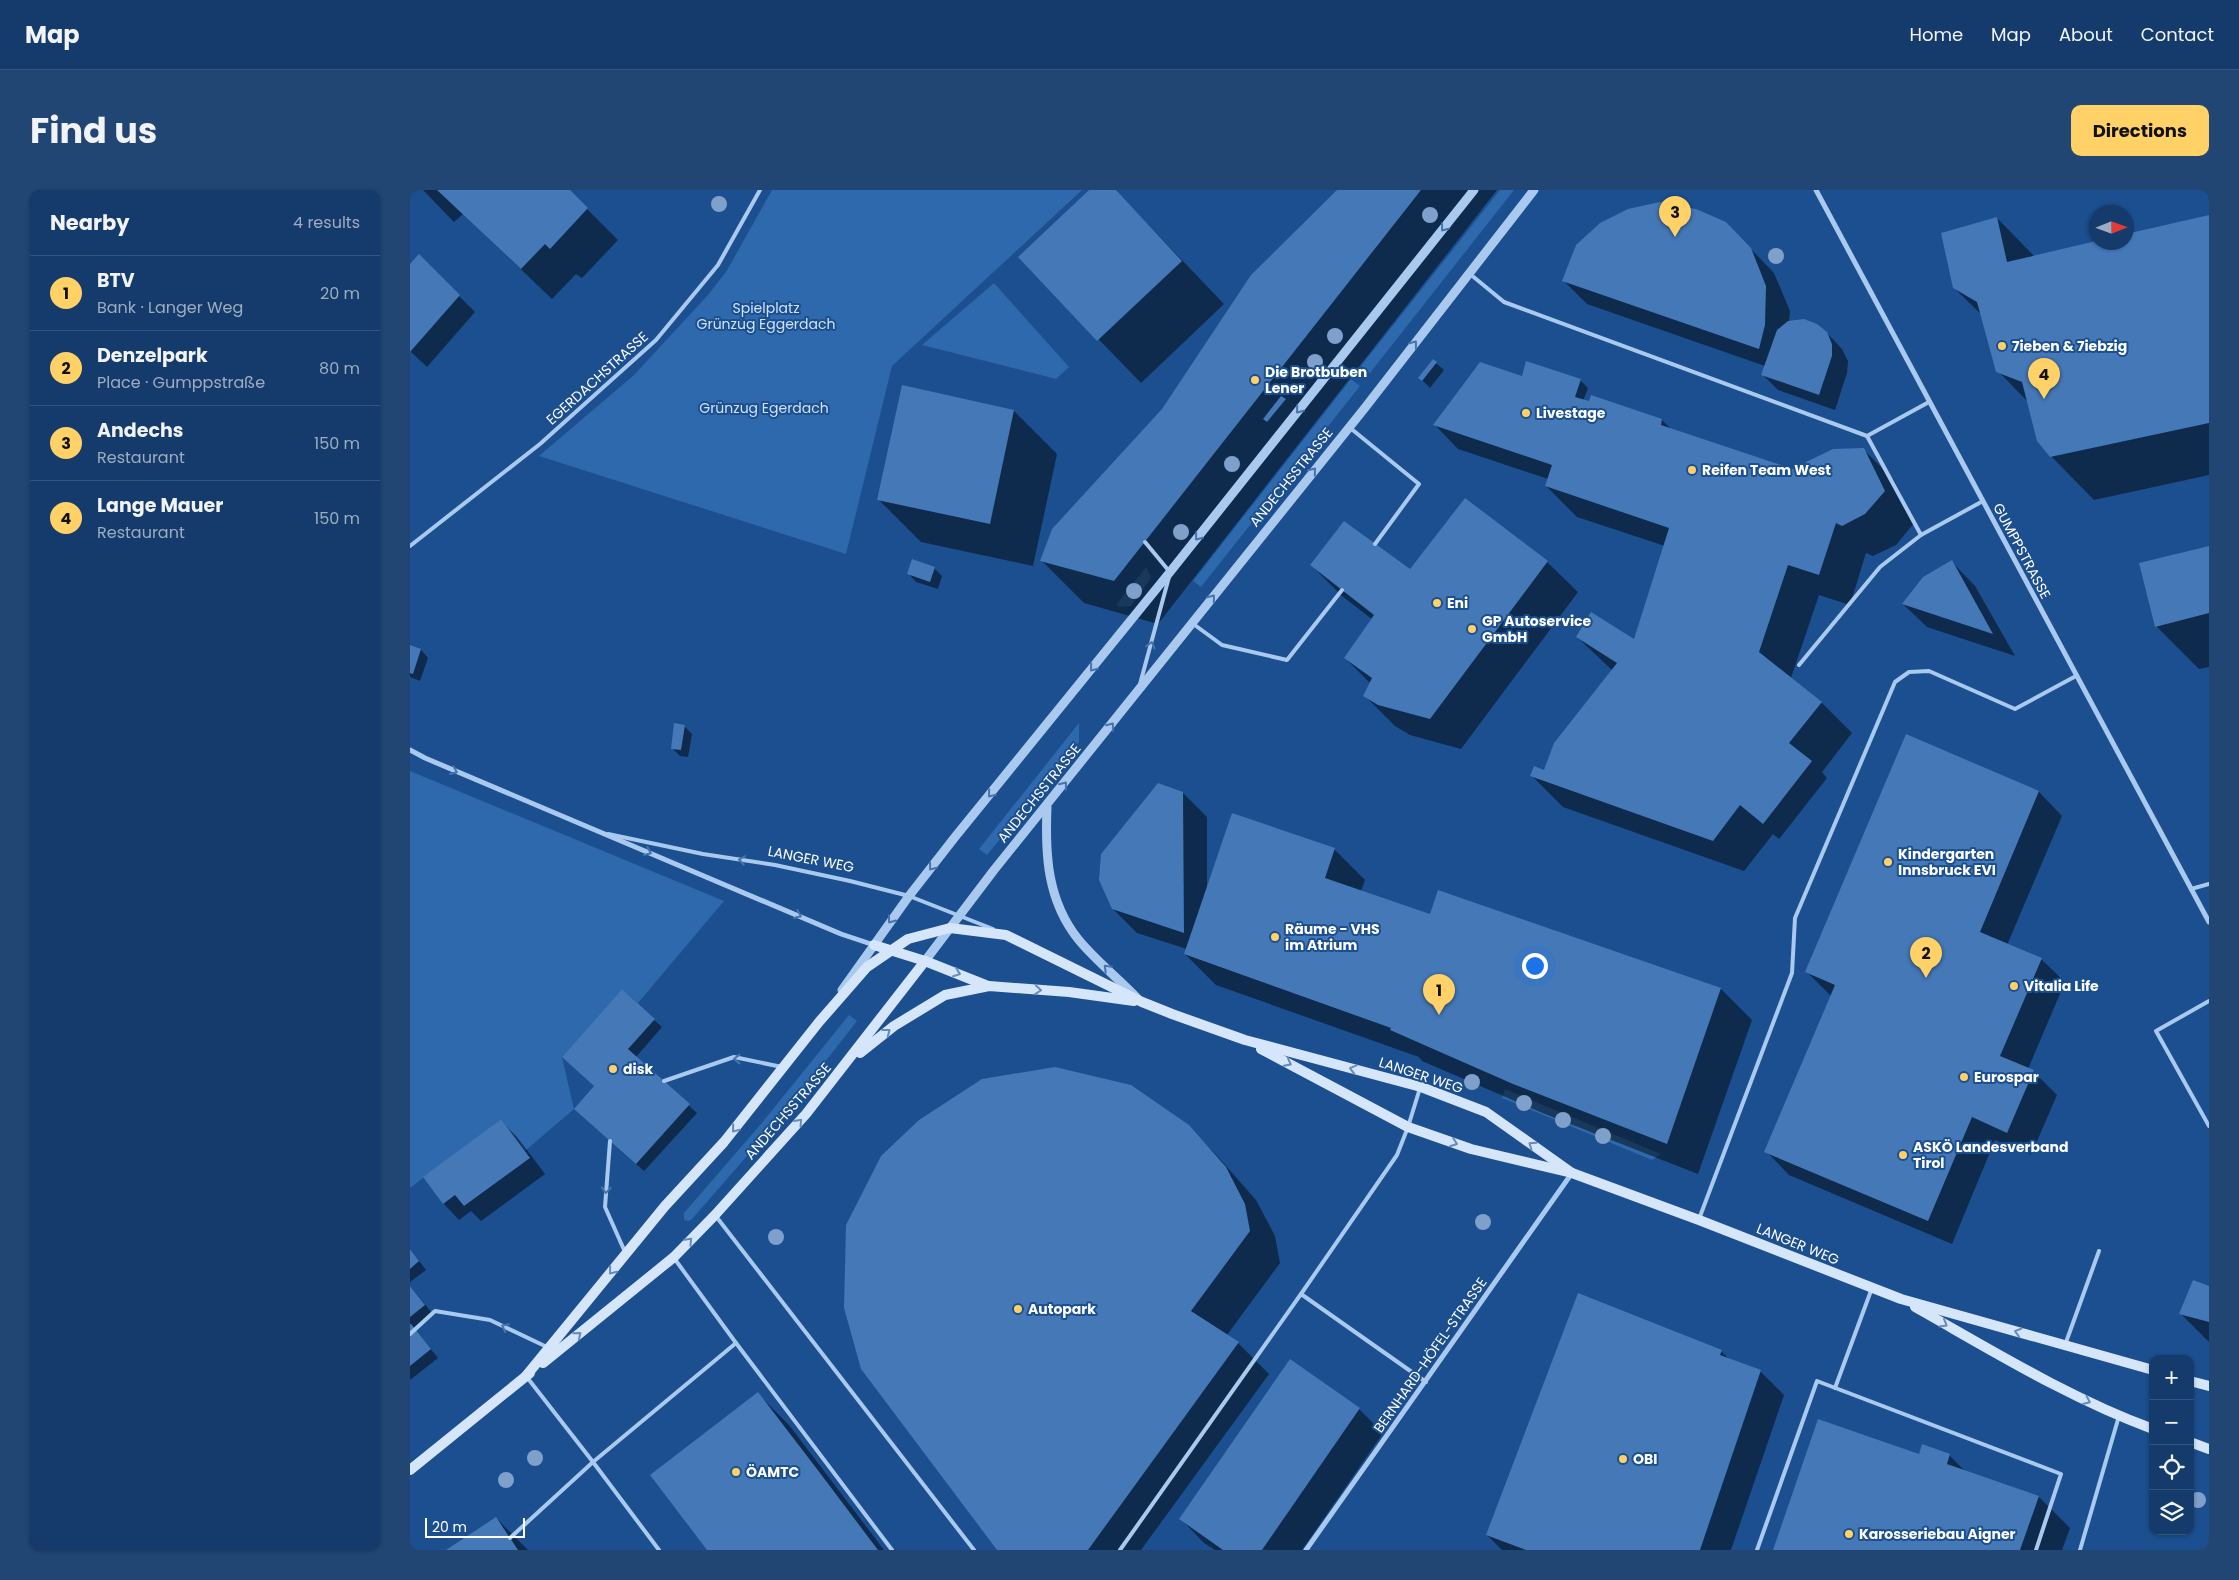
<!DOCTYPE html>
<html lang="en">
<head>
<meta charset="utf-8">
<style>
  :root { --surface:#143b6b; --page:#214673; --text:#f1f3f6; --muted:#9dadc1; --line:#33557e; --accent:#ffd166 }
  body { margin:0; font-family:Poppins,sans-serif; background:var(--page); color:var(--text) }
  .controls { position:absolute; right:15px; bottom:15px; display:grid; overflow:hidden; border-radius:10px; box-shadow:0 1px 4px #0004 }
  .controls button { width:45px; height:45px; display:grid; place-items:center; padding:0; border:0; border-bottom:1px solid var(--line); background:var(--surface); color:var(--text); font:25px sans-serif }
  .compass { position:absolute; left:1679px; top:15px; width:45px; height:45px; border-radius:50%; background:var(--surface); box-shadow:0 1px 4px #0004; rotate:89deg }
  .scale { position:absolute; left:15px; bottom:12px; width:100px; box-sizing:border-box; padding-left:5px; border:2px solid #fff; border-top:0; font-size:14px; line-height:18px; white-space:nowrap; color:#fff; -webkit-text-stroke:4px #1b4f8f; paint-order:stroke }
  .you { position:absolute; left:1124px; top:775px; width:18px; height:18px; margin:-12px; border:4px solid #fff; border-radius:50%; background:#1a73e8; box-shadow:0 0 0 8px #1a73e833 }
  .badge { display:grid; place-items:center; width:32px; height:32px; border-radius:50%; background:var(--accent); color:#111; font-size:16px; font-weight:700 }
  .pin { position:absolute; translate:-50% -41px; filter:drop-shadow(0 1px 2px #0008) }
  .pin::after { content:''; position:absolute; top:26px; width:18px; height:15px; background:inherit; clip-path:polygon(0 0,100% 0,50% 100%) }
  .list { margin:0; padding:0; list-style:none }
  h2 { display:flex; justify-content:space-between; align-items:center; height:65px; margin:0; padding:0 20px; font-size:21px }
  h2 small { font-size:16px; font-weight:400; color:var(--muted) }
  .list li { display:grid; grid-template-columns:32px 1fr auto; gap:15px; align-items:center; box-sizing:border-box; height:75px; padding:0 20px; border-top:1px solid var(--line) }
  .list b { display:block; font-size:19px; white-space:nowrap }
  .list p { margin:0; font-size:16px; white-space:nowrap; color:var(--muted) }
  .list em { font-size:16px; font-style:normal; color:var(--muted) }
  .icon { flex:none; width:28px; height:28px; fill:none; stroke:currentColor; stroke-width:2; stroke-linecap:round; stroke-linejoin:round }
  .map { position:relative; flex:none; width:1799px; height:1360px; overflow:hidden; border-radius:10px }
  header { display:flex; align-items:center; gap:30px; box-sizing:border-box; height:70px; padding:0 25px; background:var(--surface); border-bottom:1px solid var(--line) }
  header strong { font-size:24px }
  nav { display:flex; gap:28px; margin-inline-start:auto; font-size:18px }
  .intro { display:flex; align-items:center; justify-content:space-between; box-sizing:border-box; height:120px; padding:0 30px }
  h1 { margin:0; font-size:35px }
  .button { padding:12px 22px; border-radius:10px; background:var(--accent); color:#111; font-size:18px; font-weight:700 }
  main { display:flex; gap:30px; padding:0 30px }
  aside { flex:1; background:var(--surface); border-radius:10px; box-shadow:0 1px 4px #0004 }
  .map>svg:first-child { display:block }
  .green { fill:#2e69ad }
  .shadow { fill:#0007 }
  .building { fill:#4478b7 }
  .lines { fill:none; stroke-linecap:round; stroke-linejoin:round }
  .service { stroke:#a9c9ee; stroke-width:4 }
  .minor { stroke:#a9c9ee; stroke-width:5 }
  .tertiary { stroke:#a9c9ee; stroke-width:9 }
  .secondary { stroke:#d6e6fa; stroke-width:10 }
  .tree { fill:#7ea0ca }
  .oneway { stroke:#4674ac }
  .oneway2 { stroke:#668bba }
  .poi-dot { fill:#ffd166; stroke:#1b4f8f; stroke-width:2 }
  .labels { text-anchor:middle; stroke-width:4; stroke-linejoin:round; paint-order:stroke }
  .park-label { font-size:14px; fill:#cfe3fa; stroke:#1b4f8f }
  .poi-label { font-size:14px; font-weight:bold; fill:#fff; stroke:#1b4f8f; text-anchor:start }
  .street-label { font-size:14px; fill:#fff; stroke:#1b4f8f }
</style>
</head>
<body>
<header>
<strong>Map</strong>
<nav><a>Home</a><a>Map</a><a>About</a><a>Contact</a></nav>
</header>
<div class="intro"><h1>Find us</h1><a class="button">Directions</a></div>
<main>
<aside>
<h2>Nearby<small>4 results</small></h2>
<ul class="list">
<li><span class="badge">1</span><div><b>BTV</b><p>Bank · Langer Weg</p></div><em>20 m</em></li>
<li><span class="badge">2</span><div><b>Denzelpark</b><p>Place · Gumppstraße</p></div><em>80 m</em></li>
<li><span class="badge">3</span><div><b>Andechs</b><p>Restaurant</p></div><em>150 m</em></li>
<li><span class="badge">4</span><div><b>Lange Mauer</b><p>Restaurant</p></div><em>150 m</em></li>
</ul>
</aside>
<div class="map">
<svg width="1799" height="1360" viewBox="0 0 1799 1360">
  <rect width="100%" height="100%" fill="#1b4f8f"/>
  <g class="green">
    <path d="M362,0h310l-190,176 -46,188 -307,-98 95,-81 73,-79 19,-24z"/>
    <path d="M1090,0h14l-144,183 -9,-7z"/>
    <path d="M584,93l75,84 -13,12 -134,-34z"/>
    <path d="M941,189l9,7 -159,201 -8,-6z"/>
    <path d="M736,377l5,11 -20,28 -12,1 -3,-2z"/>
    <path d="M669,533v19l-92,113 -8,-6z"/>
    <path d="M0,581l314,130 -86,102 -16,-14 -60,68 12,52 -49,42 -24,-32 -91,69z"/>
    <path d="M439,825l8,6 -69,88 -96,110 -3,2 -5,-1v-7l77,-89z"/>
    <path d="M1095,899l156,65 -9,6 -150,-62z"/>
  </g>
  <g class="shadow">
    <path d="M13,0h145l50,50 -36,38 -6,-4 -24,25 -89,-85 -9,8z"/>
    <path d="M681,0h24l109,114 -83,79 -121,-125z"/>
    <path d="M929,0h158l-339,434 -74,-21 -43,-43z"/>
    <path d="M1799,26v259l-115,25 -43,-44 -23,-54 -30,-31 -15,-55 -29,-28 43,-70 38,39 91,-15z"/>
    <path d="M1336,54l28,29 16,38 -1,11 37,10 16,17 6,12 -1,12 -12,37 -57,-20 -16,-16 3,-8 -178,-62 -24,-24z"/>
    <path d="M9,66l56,56 -48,55 -17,-16v-84z"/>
    <path d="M1026,173l8,7 -14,18 -10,-10z"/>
    <path d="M1112,188l58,2 8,8 -5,13 7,2 2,-6 70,23 9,9 132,45 60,-25 31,31 21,42 -19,23 -23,11 -7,-3 -16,52 -31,-10 -28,83 30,24 31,31 -30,39 5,6 -48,61 -6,-5 -29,37 -181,-64 -31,-31 13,-4 68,-101 -36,-34 57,4 31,-95 -88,-29 -31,-31 2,-7 -90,-30 -23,-24z"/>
    <path d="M604,221l43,43 -24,112 -112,-24 -43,-43z"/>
    <path d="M1799,358v119l-10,2 -43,-43z"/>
    <path d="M1137,372l31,30 -117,157 -51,-14 -15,-9 -31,-31 6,-12 -25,-25 28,-38 -31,-24 -31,-31 100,6z"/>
    <path d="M1542,372l23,24 40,70 -88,-29 -24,-23z"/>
    <path d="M524,378l8,8 -4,13 -22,-7 -7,-8z"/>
    <path d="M0,457l11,3 7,8 -8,23 -10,-4z"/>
    <path d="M274,536l8,8 -4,23 -8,-1 -8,-8z"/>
    <path d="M1497,546l132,56 23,24 -55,129 34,14 24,23 -37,87 5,2 24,24 -26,60 -36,-15 -43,104 -163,-69 -23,-24 65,-155 -24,-24z"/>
    <path d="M773,603l24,24v71l127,-39 31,31 -4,11 70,24 290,74 31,31 -54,154 -153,-60 -123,-53 -3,-4 -203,-72 -31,-31 2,-5 -50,-16 -24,-24z"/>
    <path d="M244,830l8,7 -26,30 61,56 -53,58 -61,-55 12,-30 -24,-22z"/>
    <path d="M91,931l16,16 28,37 -64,47 -10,-10 -12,9 -15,-16 -20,-27z"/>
    <path d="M778,936l31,32 37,42 19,36 5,27 -53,72 11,8 31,31 -128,176h-143z"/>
    <path d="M0,1059l16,21 -16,12z"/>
    <path d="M0,1096l22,27 -18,15 24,30 -28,22z"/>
    <path d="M1799,1098v54l-28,-28z"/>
    <path d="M1311,1161l9,9 30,11 24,24 -53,155h-229l-15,-15z"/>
    <path d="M348,1204l31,31 95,125h-175z"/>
    <path d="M949,1219l24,24 -81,117h-87l-11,-7 -23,-24z"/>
    <path d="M1539,1265l17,17 73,25 31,31 -8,22h-288l145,-94z"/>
    <path d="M86,1328l32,32h-79z"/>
  </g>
  <g class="building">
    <path d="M27,0h133l18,18 -38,41 -5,-5 -24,25z"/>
    <path d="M679,0h27l66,71 -85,80 -79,-84z"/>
    <path d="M927,0h84l-307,391 -74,-20 12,-32 110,-120 89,-134z"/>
    <path d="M1250,12l36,7 30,13 25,26 15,38 -1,39 -6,24 -197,-68 14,-36 24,-22 28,-14z"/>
    <path d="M1799,25v208l-159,34 -13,-16 -15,-59 -26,-10 -19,-70 -24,-14 -12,-55 56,-16 10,45 89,-21 30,1v-8z"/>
    <path d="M9,64l41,41 -50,57v-88z"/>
    <path d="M1394,129l13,5 10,8 5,12v12l-13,39 -58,-20 16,-45 11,-9z"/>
    <path d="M1023,169l4,3 -15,19 -4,-3z"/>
    <path d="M1116,171l55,18 -6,18 14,4 2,-6 71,24 -1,6 141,47 4,-10 27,-13 31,-1 21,43 -20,23 -23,12 -6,-3 -17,52 -31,-10 -29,87 63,50 -33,41 23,18 -49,63 -23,-19 -27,36 -183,-65 4,-10 10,4 10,-27 63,-80 -41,-26 15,-25 43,27 35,-111 -124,-42 7,-21 -119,-40 47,-63 42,14z"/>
    <path d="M492,195l112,25 -24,114 -113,-24z"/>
    <path d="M871,206l5,3 -19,23 -4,-3z"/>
    <path d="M1055,308l83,63 -118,158 -52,-14 -15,-9 9,-18 -28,-20 30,-43 -64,-50 34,-44 66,48z"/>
    <path d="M1799,356v67l-54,14 -16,-64z"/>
    <path d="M502,369l23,8 -5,15 -23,-8z"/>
    <path d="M1542,370l41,74 -91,-30 21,-27z"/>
    <path d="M0,455l11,4 -8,25 -3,-1z"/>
    <path d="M264,533l11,2 -4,25 -10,-1z"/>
    <path d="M1496,544l133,57 -59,141 62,26 -42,98 34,14 -27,63 -35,-16 -44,104 -164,-69 71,-167 -30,-13z"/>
    <path d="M748,593l25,9 1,141 -72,-24 -13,-29 2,-26z"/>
    <path d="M822,623l103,35 -10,30 105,36 8,-24 283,98 -54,156 -154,-60 -123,-54 1,-2 -207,-74z"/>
    <path d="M212,799l33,30 -27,30 62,55 -54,60 -62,-55 20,-23 -32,-29z"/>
    <path d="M645,877l76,18 58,40 37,42 19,37 5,27 -59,80 48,31 -151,208h-91l-136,-181 -17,-61 2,-83 35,-69 38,-36 63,-41z"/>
    <path d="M91,929l29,39 -66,48 -9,-11 -12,9 -20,-27z"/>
    <path d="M0,1059l9,12 -9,8z"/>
    <path d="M1783,1090l16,6v36l-30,-8z"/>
    <path d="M0,1096l15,19 -15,12z"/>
    <path d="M1168,1103l144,57 -2,5 41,15 -61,180h-174l-40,-15z"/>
    <path d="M0,1134h1l20,25 -21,17z"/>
    <path d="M880,1169l70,49 -98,142h-39l-44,-31z"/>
    <path d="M348,1202l59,77 61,81h-171l-57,-75z"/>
    <path d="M1408,1229l101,35 3,-10 28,10 -3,10 92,32 -19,54h-247z"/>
    <path d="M86,1327l22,33h-72z"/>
  </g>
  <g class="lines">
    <g class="service">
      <path d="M1060,84l34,28 363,134 62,-34"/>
      <path d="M939,237l70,57 -44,60"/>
      <path d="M1457,246l54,99"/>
      <path d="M735,352l24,29"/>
      <path d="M0,356l130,-102 116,-104 62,-75 42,-75"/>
      <path d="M782,433l30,22 65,15 55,-70"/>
      <path d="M1389,475l81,-98 41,-32 62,-34"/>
      <path d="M730,494l29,-107"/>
      <path d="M198,644l95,20 72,11 75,16 59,15 84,33"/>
      <path d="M1781,699l18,-5"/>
      <path d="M1799,811l-53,30 53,95"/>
      <path d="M254,891l70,-24 48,10"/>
      <path d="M200,951l-5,66 20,45"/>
      <path d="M305,1025l259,335"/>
      <path d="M1289,1029l93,-246 3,-55 100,-236 14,-10 20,-1 86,38 61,-33"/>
      <path d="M264,1068l62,85"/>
      <path d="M891,1104l96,-139 11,-28 12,-39"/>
      <path d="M0,1144l25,-23 55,9 57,27"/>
      <path d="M1655,1155l34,-94"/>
      <path d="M1425,1198l37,-100"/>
      <path d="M100,1348l83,-76 -67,-86"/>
      <path d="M249,1360l-66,-88 143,-119 156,207"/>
      <path d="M710,1360l181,-256 125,88"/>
      <path d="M1347,1360l60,-169 244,93 -25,76"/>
      <path d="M1670,1360l39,-134"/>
    </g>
    <g class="minor">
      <path d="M1406,0l393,732"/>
      <path d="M0,560l15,8 416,176 33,11"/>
      <path d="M896,1360l266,-377"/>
    </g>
    <g class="tertiary">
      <path d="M637,617c-2,47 0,93 31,132 17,21 41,40 60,60"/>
      <path d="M515,771l69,-91 370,-461 170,-219"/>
      <path d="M432,800l67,-94 46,-59 215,-265 304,-382"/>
    </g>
    <g class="secondary">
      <path d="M464,755l51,16 63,25"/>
      <path d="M851,859l147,78 63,22 101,24 127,47 202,79 252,71"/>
      <path d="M450,863l34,-27 51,-31 44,-9 80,6 65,9"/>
      <path d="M1505,1117c78,44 154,91 238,122"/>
      <path d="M133,1173l131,-106 41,-42 91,-101 119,-153"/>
      <path d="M116,1186l139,-170 59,-64 95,-120 48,-55 41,-28 42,-11 56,7 136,67 30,12 73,26 176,47 65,25 86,61"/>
      <path d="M1780,1191l19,5"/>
      <path d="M1780,1252l19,7"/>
      <path d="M0,1280l120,-97"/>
    </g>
  </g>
  <g class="tree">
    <circle cx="309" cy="14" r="8"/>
    <circle cx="1020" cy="25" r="8"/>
    <circle cx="1366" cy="66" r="8"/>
    <circle cx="925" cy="146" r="8"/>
    <circle cx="905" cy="172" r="8"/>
    <circle cx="822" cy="274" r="8"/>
    <circle cx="771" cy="342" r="8"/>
    <circle cx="724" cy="401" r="8"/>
    <circle cx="1062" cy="892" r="8"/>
    <circle cx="1114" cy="913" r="8"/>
    <circle cx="1153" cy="930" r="8"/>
    <circle cx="1193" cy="946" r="8"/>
    <circle cx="1073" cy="1032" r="8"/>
    <circle cx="366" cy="1047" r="8"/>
    <circle cx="125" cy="1268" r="8"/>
    <circle cx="96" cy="1290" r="8"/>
    <circle cx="1788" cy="1310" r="8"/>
  </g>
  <defs><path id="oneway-chevron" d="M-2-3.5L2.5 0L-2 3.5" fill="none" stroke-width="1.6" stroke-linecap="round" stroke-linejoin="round" transform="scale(1.25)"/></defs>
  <g class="oneway">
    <use href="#oneway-chevron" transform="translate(1034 38) rotate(128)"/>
    <use href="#oneway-chevron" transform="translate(1004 154) rotate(-52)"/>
    <use href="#oneway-chevron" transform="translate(889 220) rotate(129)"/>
    <use href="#oneway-chevron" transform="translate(903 281) rotate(-51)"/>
    <use href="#oneway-chevron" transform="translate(788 347) rotate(128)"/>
    <use href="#oneway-chevron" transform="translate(802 408) rotate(-51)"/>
    <use href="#oneway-chevron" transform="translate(741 455) rotate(-75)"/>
    <use href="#oneway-chevron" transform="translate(683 478) rotate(129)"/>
    <use href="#oneway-chevron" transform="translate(701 536) rotate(-52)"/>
    <use href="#oneway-chevron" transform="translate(44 581) rotate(23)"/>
    <use href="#oneway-chevron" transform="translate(654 595) rotate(-52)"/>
    <use href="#oneway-chevron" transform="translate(581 604) rotate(129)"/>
    <use href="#oneway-chevron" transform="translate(238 662) rotate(23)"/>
    <use href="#oneway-chevron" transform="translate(332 670) rotate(-171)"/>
    <use href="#oneway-chevron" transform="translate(522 677) rotate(128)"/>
    <use href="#oneway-chevron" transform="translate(388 725) rotate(23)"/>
    <use href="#oneway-chevron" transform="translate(481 730) rotate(126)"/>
    <use href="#oneway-chevron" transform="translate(697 778) rotate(-135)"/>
    <use href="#oneway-chevron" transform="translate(327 869) rotate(-180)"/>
    <use href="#oneway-chevron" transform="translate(196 1000) rotate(94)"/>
    <use href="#oneway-chevron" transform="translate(95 1137) rotate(-153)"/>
  </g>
  <g class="oneway2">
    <use href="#oneway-chevron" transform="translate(547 783) rotate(21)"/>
    <use href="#oneway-chevron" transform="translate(628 800) rotate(5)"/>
    <use href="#oneway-chevron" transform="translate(477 842) rotate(-37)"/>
    <use href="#oneway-chevron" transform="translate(878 873) rotate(28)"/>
    <use href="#oneway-chevron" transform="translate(943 879) rotate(-165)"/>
    <use href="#oneway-chevron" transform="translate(389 932) rotate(-48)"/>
    <use href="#oneway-chevron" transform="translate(325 939) rotate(129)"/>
    <use href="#oneway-chevron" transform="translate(1044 953) rotate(20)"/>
    <use href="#oneway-chevron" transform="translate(1122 955) rotate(-145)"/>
    <use href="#oneway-chevron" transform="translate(279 1051) rotate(-46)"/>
    <use href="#oneway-chevron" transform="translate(202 1081) rotate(129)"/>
    <use href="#oneway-chevron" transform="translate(1534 1134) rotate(30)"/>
    <use href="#oneway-chevron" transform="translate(1608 1142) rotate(-164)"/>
    <use href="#oneway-chevron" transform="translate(168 1145) rotate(-39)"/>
    <use href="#oneway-chevron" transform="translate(1677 1211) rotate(25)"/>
  </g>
  <g class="poi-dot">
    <circle cx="1592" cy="156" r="5"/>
    <circle cx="845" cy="190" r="5"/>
    <circle cx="1116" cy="223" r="5"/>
    <circle cx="1282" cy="280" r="5"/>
    <circle cx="1027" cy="413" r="5"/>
    <circle cx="1062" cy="439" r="5"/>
    <circle cx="1478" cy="672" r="5"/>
    <circle cx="865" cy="747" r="5"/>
    <circle cx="1604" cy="796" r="5"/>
    <circle cx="203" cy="879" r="5"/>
    <circle cx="1554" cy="887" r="5"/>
    <circle cx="1493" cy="965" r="5"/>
    <circle cx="608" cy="1119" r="5"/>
    <circle cx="1213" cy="1269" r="5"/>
    <circle cx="326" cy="1282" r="5"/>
    <circle cx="1439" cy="1344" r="5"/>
  </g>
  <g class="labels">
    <g class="park-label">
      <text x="356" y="123">Spielplatz<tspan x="356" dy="16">Grünzug Eggerdach</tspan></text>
      <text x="354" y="223">Grünzug Egerdach</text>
    </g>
    <g class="poi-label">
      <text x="1602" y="161">7ieben &amp; 7iebzig</text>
      <text x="855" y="187">Die Brotbuben<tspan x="855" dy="16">Lener</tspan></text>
      <text x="1126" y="228">Livestage</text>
      <text x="1292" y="285">Reifen Team West</text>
      <text x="1037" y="418">Eni</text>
      <text x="1072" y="436">GP Autoservice<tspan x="1072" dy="16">GmbH</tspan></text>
      <text x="1488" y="669">Kindergarten<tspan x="1488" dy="16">Innsbruck EVI</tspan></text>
      <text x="875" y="744">Räume - VHS<tspan x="875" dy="16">im Atrium</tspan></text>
      <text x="1614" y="801">Vitalia Life</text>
      <text x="213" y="884">disk</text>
      <text x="1564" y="892">Eurospar</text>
      <text x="1503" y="962">ASKÖ Landesverband<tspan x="1503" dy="16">Tirol</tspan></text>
      <text x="618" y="1124">Autopark</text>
      <text x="1223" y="1274">OBI</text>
      <text x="336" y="1287">ÖAMTC</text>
      <text x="1449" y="1349">Karosseriebau Aigner</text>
    </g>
    <g class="street-label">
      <text transform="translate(187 188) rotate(-42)" y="5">EGERDACHSTRASSE</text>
      <text transform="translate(881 287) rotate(-51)" y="5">ANDECHSSTRASSE</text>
      <text transform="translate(1612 361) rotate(62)" y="5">GUMPPSTRASSE</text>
      <text transform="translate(629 603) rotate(-51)" y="5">ANDECHSSTRASSE</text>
      <text transform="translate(401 669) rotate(11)" y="5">LANGER WEG</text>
      <text transform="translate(1011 885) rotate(18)" y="5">LANGER WEG</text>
      <text transform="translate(378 921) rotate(-49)" y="5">ANDECHSSTRASSE</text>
      <text transform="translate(1388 1054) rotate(22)" y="5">LANGER WEG</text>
      <text transform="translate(1020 1165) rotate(-55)" y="5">BERNHARD-HÖFEL-STRASSE</text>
    </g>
  </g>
</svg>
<div class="controls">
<button>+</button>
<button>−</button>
<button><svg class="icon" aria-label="locate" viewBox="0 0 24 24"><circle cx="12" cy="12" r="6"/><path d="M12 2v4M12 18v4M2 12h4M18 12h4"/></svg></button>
<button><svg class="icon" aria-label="layers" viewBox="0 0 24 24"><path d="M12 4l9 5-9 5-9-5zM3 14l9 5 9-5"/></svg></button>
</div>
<svg class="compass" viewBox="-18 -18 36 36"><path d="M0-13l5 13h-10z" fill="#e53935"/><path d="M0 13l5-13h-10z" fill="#9dadc1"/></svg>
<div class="scale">20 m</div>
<div class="you"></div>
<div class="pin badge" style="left:1029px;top:825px">1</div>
<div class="pin badge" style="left:1516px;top:788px">2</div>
<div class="pin badge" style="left:1265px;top:47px">3</div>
<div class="pin badge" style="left:1634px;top:209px">4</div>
</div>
</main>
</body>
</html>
